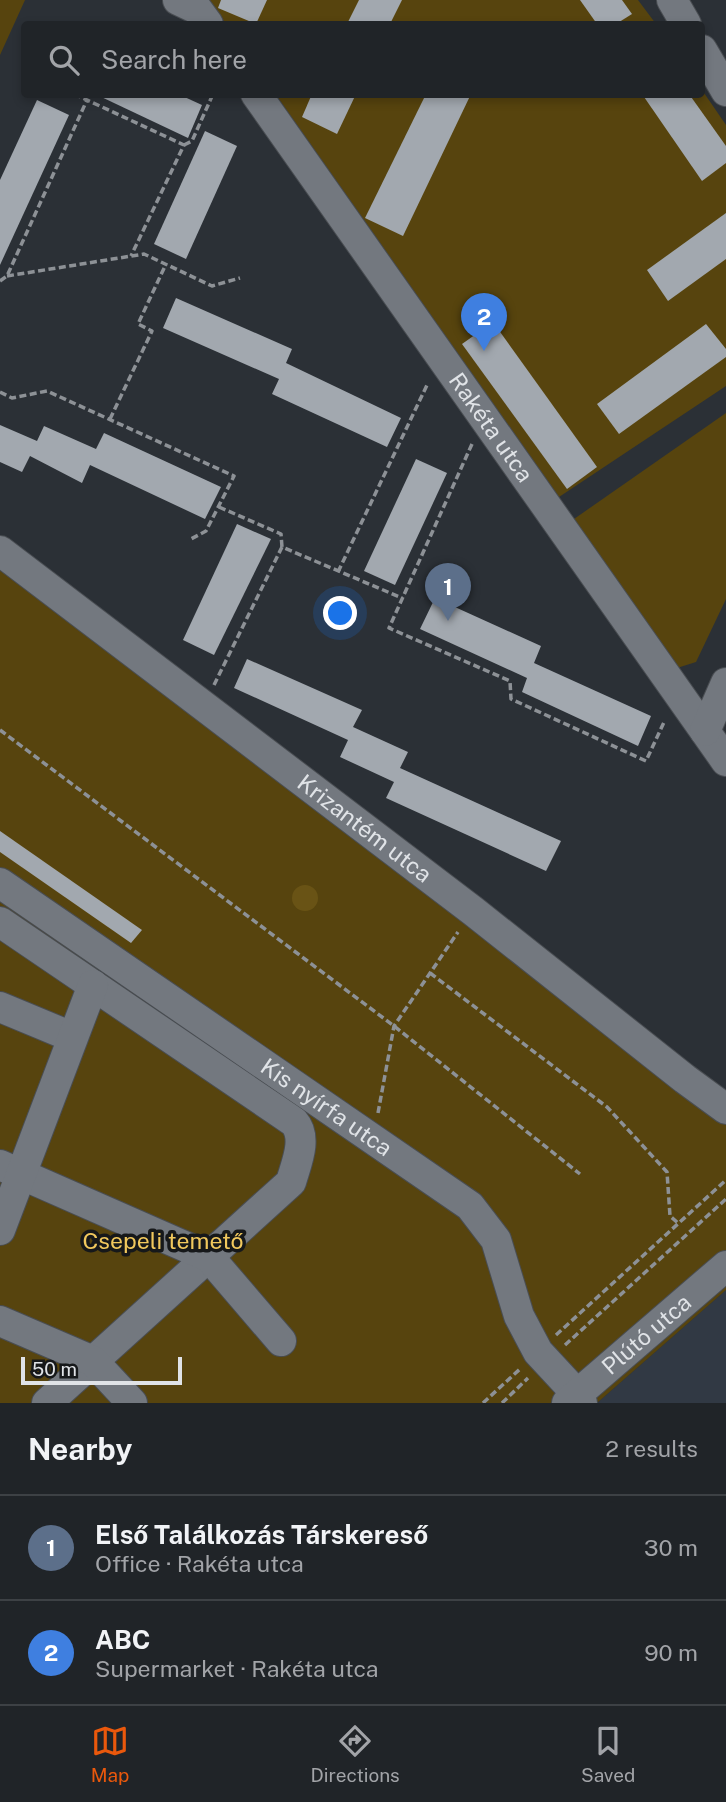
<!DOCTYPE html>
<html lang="en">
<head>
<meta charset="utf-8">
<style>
  :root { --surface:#202428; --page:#2d3034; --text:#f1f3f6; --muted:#a2a4a8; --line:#3d4145; --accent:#ea580c }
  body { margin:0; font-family:"Public Sans",sans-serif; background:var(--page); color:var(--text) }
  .scale { position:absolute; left:21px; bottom:18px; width:161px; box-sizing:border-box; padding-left:7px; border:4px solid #e0e3e7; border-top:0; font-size:19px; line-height:24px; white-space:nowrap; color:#e0e3e7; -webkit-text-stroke:5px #16181a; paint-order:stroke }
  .you { position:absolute; left:341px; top:614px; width:24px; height:24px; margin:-18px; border:5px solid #fff; border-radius:50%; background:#1a73e8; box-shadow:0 0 0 10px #1a73e833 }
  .badge { display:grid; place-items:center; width:46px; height:46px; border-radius:50%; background:var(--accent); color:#fff; font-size:23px; font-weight:700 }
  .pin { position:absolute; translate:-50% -58px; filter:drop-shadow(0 2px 4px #0008) }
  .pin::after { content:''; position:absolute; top:37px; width:24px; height:21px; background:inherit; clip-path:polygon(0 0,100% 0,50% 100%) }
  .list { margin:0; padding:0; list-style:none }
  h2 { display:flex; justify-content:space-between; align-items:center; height:91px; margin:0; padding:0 28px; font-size:30px }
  h2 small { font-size:23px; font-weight:400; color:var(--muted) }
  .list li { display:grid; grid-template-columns:46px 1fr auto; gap:21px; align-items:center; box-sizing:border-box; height:105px; padding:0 28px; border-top:2px solid var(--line) }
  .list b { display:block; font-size:26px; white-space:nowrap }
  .list p { margin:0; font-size:23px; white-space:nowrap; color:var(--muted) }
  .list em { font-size:23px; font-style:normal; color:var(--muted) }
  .icon { flex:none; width:38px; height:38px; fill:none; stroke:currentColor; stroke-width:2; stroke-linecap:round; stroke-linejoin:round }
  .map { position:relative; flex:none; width:726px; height:1403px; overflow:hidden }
  .search { position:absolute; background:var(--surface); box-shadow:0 4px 10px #0003; left:21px; right:21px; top:21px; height:77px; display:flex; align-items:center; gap:18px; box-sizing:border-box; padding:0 24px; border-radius:7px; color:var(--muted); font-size:26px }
  .sheet { height:301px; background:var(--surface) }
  nav { display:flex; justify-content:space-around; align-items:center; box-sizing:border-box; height:98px; border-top:2px solid var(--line); background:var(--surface); font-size:19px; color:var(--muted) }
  nav a { display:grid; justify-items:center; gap:4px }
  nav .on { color:var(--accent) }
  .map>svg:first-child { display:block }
  .built { fill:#313944 }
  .green { fill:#57440e }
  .forest { fill:#695315 }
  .building { fill:#a2a8af }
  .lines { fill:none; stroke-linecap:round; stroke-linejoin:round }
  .minor-casing { stroke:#494d52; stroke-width:32 }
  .path { stroke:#8d9196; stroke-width:3.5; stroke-dasharray:7 3.5; stroke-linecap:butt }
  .minor { stroke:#73787f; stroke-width:30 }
  .labels { text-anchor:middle; stroke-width:7; stroke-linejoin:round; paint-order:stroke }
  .street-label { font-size:23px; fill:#e0e3e7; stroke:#16181a }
  .park-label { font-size:23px; fill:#f1c85d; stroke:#16181a }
</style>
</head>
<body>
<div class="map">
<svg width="726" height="1403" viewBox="0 0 726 1403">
  <rect width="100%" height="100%" fill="#2b3036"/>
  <path class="built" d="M726,1290v113h-129z"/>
  <g class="green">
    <path d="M0,0h25l-25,55z"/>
    <path d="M209,0h429l18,24h-430z"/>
    <path d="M702,90l24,35v261l-167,111 -283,-402 426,-1z"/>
    <path d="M726,413v186l-30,63 -19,6 -103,-149z"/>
    <path d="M0,559l726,555v176l-129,113h-597z"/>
  </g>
  <circle class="forest" cx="305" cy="898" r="13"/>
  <g class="building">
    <path d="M221,0h46l-11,24 -38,-16z"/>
    <path d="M359,0h43l-12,24h-43z"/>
    <path d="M580,0h42l10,14 -16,10h-19z"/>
    <path d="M95,94h83l24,11 -14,33z"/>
    <path d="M312,94h44l-19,40 -35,-17z"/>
    <path d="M426,94h45l-68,142 -38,-18z"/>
    <path d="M642,94h47l37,52v17l-24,18z"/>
    <path d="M37,100l32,15 -69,150v-85z"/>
    <path d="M205,131l32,15 -51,113 -32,-15z"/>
    <path d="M726,213v46l-58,42 -21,-31z"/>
    <path d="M176,298l116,51 -6,14 115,55 -14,29 -115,-53 7,-15 -116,-51z"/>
    <path d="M493,322l104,145 -30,22 -105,-145z"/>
    <path d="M706,324l20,25v8l-107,77 -22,-30z"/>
    <path d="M0,425l37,16 7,-15 52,23 8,-16 117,54 -16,32 -115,-54 -8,18 -52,-27 -8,16 -22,-10z"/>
    <path d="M416,459l31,14 -52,112 -31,-14z"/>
    <path d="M237,524l34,15 -57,116 -31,-15z"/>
    <path d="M435,598l106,48 -7,17 117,53 -13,30 -116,-54 5,-14 -107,-49z"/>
    <path d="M247,659l115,51 -9,17 55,25 -8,16 161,73 -15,30 -160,-73 8,-16 -54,-25 8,-17 -114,-52z"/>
    <path d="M0,831l142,99 -11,13 -131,-91z"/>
  </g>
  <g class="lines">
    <g class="minor-casing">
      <g id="minor">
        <path d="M178,0l19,9 11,15"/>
        <path d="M672,0l14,24"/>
        <path d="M702,50l24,41"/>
        <path id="s1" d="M256,94l470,667"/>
        <path id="s2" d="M0,551l473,360 212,168 41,30"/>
        <path d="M705,731l21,-48"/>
        <path id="s3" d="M0,883l470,323 26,34 23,76 19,36 39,42 5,9"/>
        <path d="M0,922l294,200c14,16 2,42 -3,60l-244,221"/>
        <path d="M0,1007l72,30"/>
        <path d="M0,1165l209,92 72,84"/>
        <path d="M0,1230l93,-245"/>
        <path d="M0,1321l93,40 39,42"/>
        <path id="s4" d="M567,1403l159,-137"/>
      </g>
    </g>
    <g class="path">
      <path d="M74,94l110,51 -53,111"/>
      <path d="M184,145l8,-4 21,-47"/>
      <path d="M7,276l137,-22 68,32 28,-8"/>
      <path d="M0,281l7,-5 80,-176"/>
      <path d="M0,392l12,6 35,-7 187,85 -28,55 -17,9"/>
      <path d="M110,419l42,-88 -14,-7 28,-60"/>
      <path d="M472,444l-83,184 121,53 1,18 135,62 19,-41"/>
      <path d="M219,507l62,27 1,13"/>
      <path d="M338,572l90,-189"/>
      <path d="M214,685l68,-138 120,51"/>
      <path d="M0,730l394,296 186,148"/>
      <path d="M430,973l177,134 60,65 3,44 8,7"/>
      <path d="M378,1113l16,-87 64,-94"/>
      <path d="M556,1335l170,-155"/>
      <path d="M565,1345l161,-146"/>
      <path d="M483,1403l37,-34"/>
      <path d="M502,1403l26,-25"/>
    </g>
    <use href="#minor" class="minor"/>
  </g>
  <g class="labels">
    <g class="street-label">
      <text dy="8" stroke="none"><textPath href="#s1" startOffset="408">Rakéta utca</textPath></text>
      <text dy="8" stroke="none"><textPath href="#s2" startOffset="458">Krizantém utca</textPath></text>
      <text dy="8" stroke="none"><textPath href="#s3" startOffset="396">Kis nyírfa utca</textPath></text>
      <text dy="8" stroke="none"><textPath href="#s4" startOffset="105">Plútó utca</textPath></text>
    </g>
    <g class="park-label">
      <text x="163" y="1249">Csepeli temető</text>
    </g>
  </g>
</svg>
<div class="scale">50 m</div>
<div class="you"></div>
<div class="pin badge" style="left:448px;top:621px;background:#5c6f8a">1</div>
<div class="pin badge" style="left:484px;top:351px;background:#3f7fe0">2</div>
<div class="search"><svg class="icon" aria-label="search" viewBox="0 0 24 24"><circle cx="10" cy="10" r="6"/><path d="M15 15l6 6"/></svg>Search here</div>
</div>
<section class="sheet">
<h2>Nearby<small>2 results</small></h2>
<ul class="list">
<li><span class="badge" style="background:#5c6f8a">1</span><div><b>Első Találkozás Társkereső</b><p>Office · Rakéta utca</p></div><em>30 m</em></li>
<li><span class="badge" style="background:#3f7fe0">2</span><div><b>ABC</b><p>Supermarket · Rakéta utca</p></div><em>90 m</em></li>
</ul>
</section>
<nav>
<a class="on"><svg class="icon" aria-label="map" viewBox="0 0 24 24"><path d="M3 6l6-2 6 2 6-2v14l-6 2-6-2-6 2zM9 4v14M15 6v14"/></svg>Map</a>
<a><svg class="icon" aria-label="directions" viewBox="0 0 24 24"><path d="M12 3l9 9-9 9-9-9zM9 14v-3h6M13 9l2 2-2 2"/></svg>Directions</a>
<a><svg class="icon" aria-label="saved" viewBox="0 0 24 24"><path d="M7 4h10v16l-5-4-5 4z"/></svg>Saved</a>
</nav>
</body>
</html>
